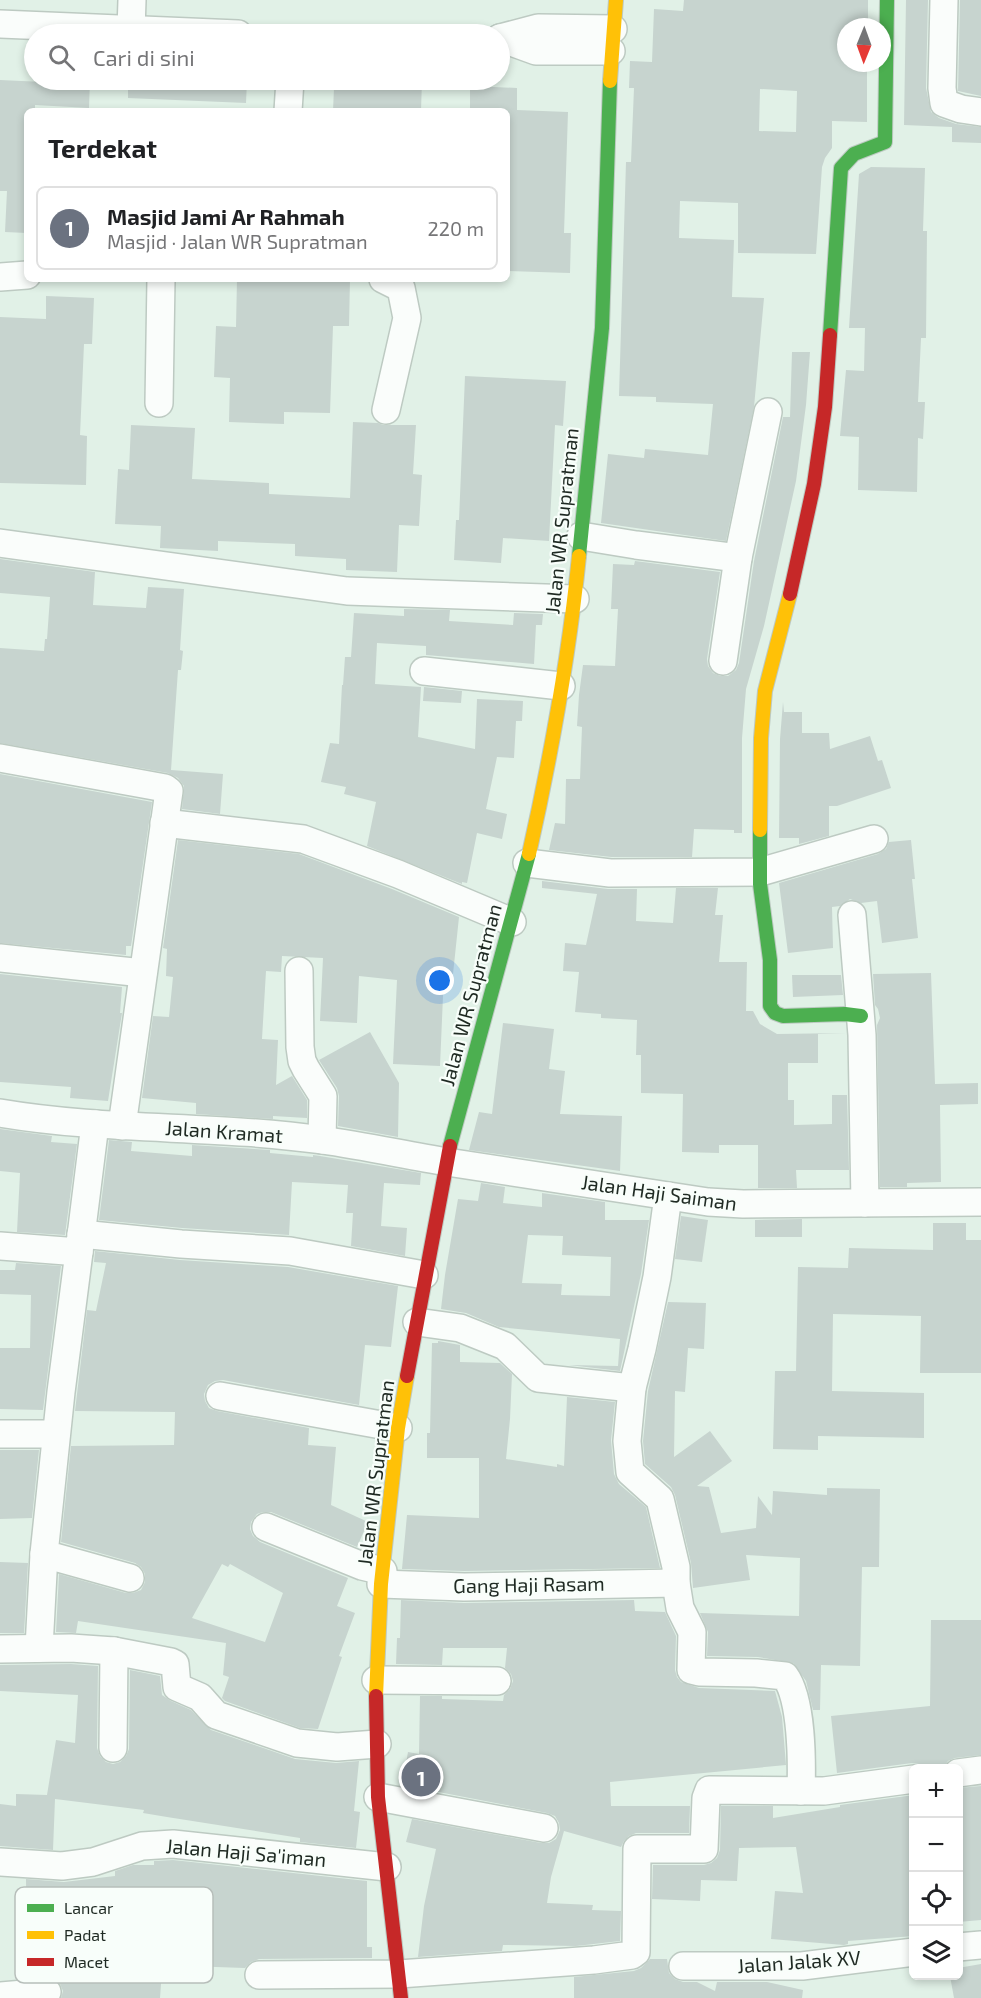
<!DOCTYPE html>
<html lang="id">
<head>
<meta charset="utf-8">
<style>
  :root { --surface:#fff; --page:#f2f2f2; --text:#202124; --muted:#757577; --line:#e0e0e0; --accent:#ea580c }
  body { margin:0; font-family:"Exo 2",sans-serif; background:var(--page); color:var(--text) }
  .controls { position:absolute; right:18px; bottom:18px; display:grid; overflow:hidden; border-radius:9px; box-shadow:0 3px 9px #0003 }
  .controls button { width:54px; height:54px; display:grid; place-items:center; padding:0; border:0; border-bottom:2px solid var(--line); background:var(--surface); color:var(--text); font:30px sans-serif }
  .compass { position:absolute; left:837px; top:18px; width:54px; height:54px; border-radius:50%; background:var(--surface); box-shadow:0 3px 9px #0003; rotate:181deg }
  .you { position:absolute; left:440px; top:981px; width:21px; height:21px; margin:-15px; border:4px solid #fff; border-radius:50%; background:#1a73e8; box-shadow:0 0 0 9px #1a73e833 }
  .badge { display:grid; place-items:center; width:39px; height:39px; border-radius:50%; background:var(--accent); color:#fff; font-size:20px; font-weight:700 }
  .pin { position:absolute; translate:-50% -50%; border:3px solid #fff; box-shadow:0 2px 6px #0006 }
  .list { margin:0; padding:0; list-style:none }
  h2 { display:flex; justify-content:space-between; align-items:center; height:78px; margin:0; padding:0 24px; font-size:26px }
  h2 small { font-size:20px; font-weight:400; color:var(--muted) }
  .list li { display:grid; grid-template-columns:39px 1fr auto; gap:18px; align-items:center; box-sizing:border-box; height:84px; margin:0 12px 12px; padding:0 12px; border:2px solid var(--line); border-radius:9px }
  .list b { display:block; font-size:22px; white-space:nowrap }
  .list p { margin:0; font-size:20px; white-space:nowrap; color:var(--muted) }
  .list em { font-size:20px; font-style:normal; color:var(--muted) }
  .icon { flex:none; width:33px; height:33px; fill:none; stroke:currentColor; stroke-width:2; stroke-linecap:round; stroke-linejoin:round }
  .map { position:relative; flex:none; width:981px; height:1998px; overflow:hidden }
  .search { position:absolute; background:var(--surface); box-shadow:0 3px 9px #0003; left:24px; top:24px; width:486px; height:66px; display:flex; align-items:center; gap:15px; box-sizing:border-box; padding:0 21px; border-radius:33px; color:var(--muted); font-size:22px }
  .panel { position:absolute; background:var(--surface); box-shadow:0 3px 9px #0003; left:24px; top:108px; width:486px; height:174px; border-radius:9px }
  .map>svg:first-child { display:block }
  .building { fill:#c7d4cf; fill-rule:evenodd }
  .lines { fill:none; stroke-linecap:round; stroke-linejoin:round }
  .street-casing { stroke:#bdcac2; stroke-width:30 }
  .fast-casing { stroke:#bdcac2; stroke-width:16 }
  .slow-casing { stroke:#bdcac2; stroke-width:16 }
  .jam-casing { stroke:#bdcac2; stroke-width:16 }
  .street { stroke:#fafdfb; stroke-width:27 }
  .fast { stroke:#4caf50; stroke-width:14 }
  .slow { stroke:#ffc107; stroke-width:14 }
  .jam { stroke:#c62828; stroke-width:14 }
  .labels { text-anchor:middle; stroke-width:4.5; stroke-linejoin:round; paint-order:stroke }
  .street-label { font-size:20px; fill:#1f2a23; stroke:#f8fefa }
  .key { fill:#f8fefa; stroke:#b7beba; stroke-width:1.5 }
  .key-label { font-size:16px; fill:#1f2a23 }
</style>
</head>
<body>
<div class="map">
<svg width="981" height="1998" viewBox="0 0 981 1998">
  <rect width="100%" height="100%" fill="#e1f1e7"/>
  <g class="building">
    <path d="M684,0h184v27h-22v36h21v59l-35,-1v27l-7,10 -3,9 -6,87 -78,-1v-50l-58,-2 -1,37 55,2 -2,57 32,1 -10,109 -28,134 -125,-18 7,-69 36,4 1,-9 63,6 5,-51 -57,-2v-5l-37,-1 7,-234h5l3,-74h-5l1,-27 22,1 2,-53 29,2zM760,89l37,2 -1,41 -37,-1z"/>
    <path d="M906,0h22l-2,88 5,24 8,6 17,6 25,3v16l-29,-1v-15l-48,-2z"/>
    <path d="M960,0h21v96l-23,-5z"/>
    <path d="M0,80l43,2 1,-2h46l-1,28 -54,-3v6h-8v122l-22,-1 2,-41h-7z"/>
    <path d="M128,80h119l-1,23 -118,-5z"/>
    <path d="M379,80h43l-1,31 -54,-2v2h-34l1,-23 44,2z"/>
    <path d="M470,86l47,2v22l51,2 -4,121h7l-1,40 -63,-2v-160h-37z"/>
    <path d="M871,167l54,1 -2,63h4l-1,107h-5l-3,64h7l-2,37 -5,-1 -1,54 -59,-2 1,-53 -19,-1 6,-66 18,1 1,-43h-16l10,-154z"/>
    <path d="M237,279h113l-1,47h-16l-3,87 -46,-1v12l-55,-2 1,-44 -16,-1 2,-51 20,1z"/>
    <path d="M46,296l48,2 -2,46h-8l-4,91 7,1 -1,49 -86,-2v-166l46,2z"/>
    <path d="M792,352h18l-4,53 -10,76 -32,145 -18,63 -4,49v95h-8v-3l-40,-1 -2,28h-81l-62,-7 6,-27 10,1 1,-45h14l2,-52 -5,-1 2,-31 4,-30 32,1 3,-57h-7l2,-45 21,1 1,-4 85,11 -13,87 1,7 5,7 7,3h8l8,-6 3,-7 15,-102 29,-144h7z"/>
    <path d="M465,376l101,5 -3,45 -8,-1 -6,116 -46,-3 -2,25 -47,-3 2,-40h3z"/>
    <path d="M353,422l25,1 5,2h33l-3,49 9,1 -3,51 -20,-1 -2,47 -51,-2v-11l-51,-3v-12l-77,-3v10l-58,-3 1,-22 -46,-2 3,-55 11,1 2,-45 64,3 -3,51 77,4v11l81,4z"/>
    <path d="M0,559l95,13 -2,33 53,3 2,-21 36,2 -4,61 3,1 -2,19h-3l-7,100 52,4 -3,40 -38,-5 2,-23 -6,-8 -10,-5 -168,-30v-95l44,3 1,-12h2l3,-42 -50,-4z"/>
    <path d="M404,609l46,1 -1,11 64,4 1,-12 29,1 -1,11h-6l-2,39 -108,-9v-9l-49,-3 -2,41 46,3 -3,50 57,12 2,-50 46,2 -1,20h-6l-2,37 -17,-1 -11,52 21,5 -5,25 -25,-6 -10,50 -5,-1v2l-95,-38 9,-44 -32,-8 2,-7 -25,-5 9,-39 9,1 3,-59h1l2,-28h6l3,-44 50,3z"/>
    <path d="M424,687l38,4 -1,12 -38,-2z"/>
    <path d="M783,702l1,10h18v21h27l1,16 40,-13 8,25 4,-1 9,28 -54,18h-8v30l-30,8v-6h-20l1,-99z"/>
    <path d="M0,774l152,28 -21,144h-5v9l-126,-12z"/>
    <path d="M178,840l121,14 93,35 67,28 -6,57 -9,-1 -4,93 -47,-2 4,-84 -38,-4 -2,47 -37,-2 3,-63 -41,-2 -1,16 -15,-1 -4,68 16,1 -2,45 16,-9 15,24v18l-34,-2v3l-77,-5v-11l-54,-5 11,-82 16,1 4,-40 -7,-1 1,-27 -4,-1z"/>
    <path d="M911,840l4,39h-3l6,59 -36,5 -5,-42 -16,2 -11,-4 -10,7 -8,1 1,41 -45,5 -9,-70 99,-29 8,-5 3,-7z"/>
    <path d="M542,881l66,8h29l-1,32 37,2 3,-35h42l-3,27h8l-4,47h28l-1,49h7l7,13 17,10 69,-1 -28,1v29h-30v37h6v25l38,-1v-29h15l2,75h-53l1,18h-39v-43h-39v8l-37,-1 1,-58 -42,-1v-38h-5l1,-35 -36,-2v-4l-26,-2 4,-40 -16,-1 2,-28 21,2 11,-51 -55,-6z"/>
    <path d="M931,973l4,111 43,-1v21l-38,1 1,77 -34,1v4h-27l-3,-162 3,-7 -2,-9 -3,-4 -2,-31z"/>
    <path d="M0,974l122,13 -2,26h2l-14,88 -38,-3 1,-11 -71,-5z"/>
    <path d="M792,975h49l2,20 -50,2z"/>
    <path d="M503,1023l51,6 -5,40 16,2 -5,43 62,2 -2,55 -151,-21 10,-38 13,2z"/>
    <path d="M370,1032l29,51 -1,54 -60,-11 1,-30 -2,-8 -18,-28z"/>
    <path d="M0,1129l52,7 -1,6 26,2 -12,91 -48,-3 3,-59 -20,-2z"/>
    <path d="M109,1140l23,2 -1,9 61,5v-11l48,3 30,2v3l43,4v-2l7,1 101,17 -1,12 -36,-2 -3,43 26,2 -2,28 -54,-10 2,-33h-7l2,-28 -56,-3 -3,53 -107,-7 -83,-8z"/>
    <path d="M481,1183l24,4 -2,16 39,4v-14l63,9v18h44l-8,54 -21,97 -51,-6 49,1 2,-27 -121,-12 -33,-14 -25,-4 4,-34 13,-76 20,2zM528,1235l35,1 -1,19 49,2 -1,39 -49,-1 1,-11 -40,-1z"/>
    <path d="M681,1216l27,4 -6,42 -27,-3z"/>
    <path d="M802,1219v18h-47v-17z"/>
    <path d="M933,1223h33v17h15v133h-61l1,-57 -88,-2 -1,77 92,2v45l-106,-2v14l-45,-1 2,-78h21l2,-104 50,1 1,-20 84,2z"/>
    <path d="M95,1251l85,9 108,7 110,19 -7,61 -26,-2 -6,60 -136,-25 -8,1 -7,4 -4,9 1,7 4,7 8,3 92,17 -1,17 28,2 -5,58 37,17 -11,25 -86,-35h-8l-6,2 -6,8 -1,7 3,7 7,6 88,36 -11,28 18,7 -16,43 3,1 -24,72 -18,-1 -75,-27 -3,-3 7,-21 -6,-2 3,-32 -148,-22 -2,12 -20,-1 3,-58 67,19h7l8,-3 4,-8v-8l-4,-7 -6,-4 -74,-21 10,-96 103,-1 1,-33 -100,-1 12,-101 9,1 10,-48 -12,-1zM222,1564l6,3 2,-3 53,29 -18,49 -73,-24z"/>
    <path d="M16,1263l45,3 -18,144 -43,-1v-61h30l1,-53 -31,-1v-24h15z"/>
    <path d="M668,1302l38,1 -2,46 -16,-1 -3,44 -10,-1 -1,66 36,-26 22,30 -35,25 12,1 12,46 35,-5 2,-32 14,19 1,-24 54,4v-7l53,1 -1,78h-17l-2,99 -39,-1 -1,45h-7l-7,-29 -13,-18 -35,-6 -51,-1 1,-24 -8,-19 99,3 1,-58 -54,-3 4,25 -57,8 -2,-25 -16,-68 -4,-8 -26,-23 -2,-23 5,-50z"/>
    <path d="M438,1341l22,4v17l40,1 12,11 -2,45 -4,40 51,8v-3l7,2 3,-69 48,5 -4,38 3,34 5,10 27,23 14,61 -196,3 -62,-2 5,-54 72,3v-60h-52v-25h3l2,-90h6z"/>
    <path d="M0,1450h39l-7,68 -32,1z"/>
    <path d="M0,1562l28,1 -4,70h-24z"/>
    <path d="M401,1600l63,3 170,-3 1,11 30,1 11,24 -1,34 2,7 4,5 18,6 76,3 7,26 4,48 -176,17 1,24h79l-1,27h-53l-7,3 -5,5 -3,6 -57,-16 -13,46 -4,26 46,2 -1,5 29,1 -1,30 -44,5 -73,-1 -1,6 -84,6 6,-51 12,-57 -30,-7 6,-23 129,24h8l7,-4 4,-9 -1,-7 -4,-7 -8,-3 -145,-28 6,-33 11,2 1,-58h22v3l61,2 1,-6 6,-6 3,-8 -2,-7 -6,-6 2,-20h-64l-1,17 -46,-1 1,-26h3z"/>
    <path d="M931,1620h50v135l-26,3 -7,3 -5,7h-18l-6,-4 -7,-1 -75,10 -6,-57 99,-10z"/>
    <path d="M71,1664l27,2 -1,82 3,8 6,6 7,2 7,-2 6,-6 3,-7 1,-79 30,6 2,19 9,6 20,9 20,20 84,29 41,4 23,-2 -5,50 6,1 -4,36 -56,-6v-4l-133,-21 -24,-4 1,-3 -89,-11 -2,51 -53,-4v-42l16,2v-12l31,1 9,-55 19,3 3,-48 -78,-4v-26z"/>
    <path d="M981,1786v134l-23,2v-134z"/>
    <path d="M914,1795v141l-66,5v3l-4,1 -73,-6 4,-48 28,2 -7,-46 -57,1 -2,33 -36,-1 -1,21 -48,-2 1,-34h51l7,-2 6,-5 3,-8 1,-44h52v12l67,-11v-2z"/>
    <path d="M173,1860l194,21v66h5v11l-113,1 -8,3 -6,6 -58,-2 -1,5 -24,-1 -2,28h-99l2,-7 -3,-7 -6,-6 -8,-2 -19,2 -1,-99 38,3 51,-6v-5l18,-6h21v-4zM92,1897h61l-2,38h-4l-1,15h-53z"/>
    <path d="M650,1959h17l2,14 6,6 8,3h14l18,9 2,-9h50l36,8 -1,8h-228v-21l60,-6 7,-3z"/>
    <path d="M981,1964v34h-27l-4,-22h8v-8z"/>
  </g>
  <g class="lines">
    <g class="street-casing">
      <g id="street">
        <path d="M944,0l-2,88 2,15 17,6 20,3"/>
        <path d="M0,24l238,10"/>
        <path d="M131,30l1,-30"/>
        <path d="M500,38l38,-10 75,1"/>
        <path d="M500,38l36,13h75"/>
        <path d="M288,111l2,-31"/>
        <path d="M0,277l27,-2"/>
        <path d="M383,279l18,9 6,30 -21,92"/>
        <path d="M159,403l2,-124"/>
        <path d="M581,536l55,9 102,13"/>
        <path d="M0,543l347,48 228,8"/>
        <path d="M723,661l15,-103 30,-146"/>
        <path d="M424,671l137,15"/>
        <path d="M0,758l165,30 4,3 -47,335"/>
        <path d="M164,823l139,16 95,35 114,48"/>
        <path d="M527,863l83,10 150,-1 114,-33"/>
        <path d="M852,915l10,120 3,168"/>
        <path d="M0,958l143,15"/>
        <path d="M299,971l1,76 2,14 4,8 17,27 -1,44"/>
        <path d="M0,1113c106,18 215,12 322,27 42,6 83,15 125,22 87,14 174,26 261,40l35,2 238,-2"/>
        <path d="M668,1196l-11,81 -15,72 -10,39 -5,53 3,31 30,27 16,68v16l4,25 12,24 -1,38 8,2 57,1 29,3c17,23 17,86 16,115"/>
        <path d="M81,1234l100,10 109,7 134,24"/>
        <path d="M0,1246l79,6 16,-128"/>
        <path d="M79,1252l-18,140 -17,162 86,24"/>
        <path d="M417,1322l43,6 45,18 33,32 94,10"/>
        <path d="M220,1396l178,32"/>
        <path d="M0,1434h56"/>
        <path d="M266,1527l96,39 21,5"/>
        <path d="M381,1584l83,3 212,-4"/>
        <path d="M39,1648l5,-94"/>
        <path d="M0,1649l71,-1 43,3 57,11 4,2 2,23 23,10 16,18 81,28 40,4 40,-3"/>
        <path d="M376,1680l121,1"/>
        <path d="M113,1748l1,-97"/>
        <path d="M958,1773l23,-3"/>
        <path d="M378,1797l166,31"/>
        <path d="M0,1862l62,4 31,-4 49,-16 31,-2 214,23"/>
        <path d="M958,1947l23,-2"/>
        <path d="M683,1966h119l112,-14"/>
        <path d="M259,1975l140,-1 195,-14 38,-5 4,-3 1,-103h67l2,-51 3,-8 115,1 90,-12"/>
        <path d="M0,1996l47,-4"/>
      </g>
    </g>
    <g class="fast-casing">
      <g id="fast">
        <path d="M830,335l11,-167 13,-14 31,-12 2,-142"/>
        <path d="M579,556l23,-228 8,-247"/>
        <path d="M760,830v54l10,76v46l5,7 8,3 62,-2 16,2"/>
        <path d="M450,1146l79,-292"/>
      </g>
    </g>
    <g class="slow-casing">
      <g id="slow">
        <path d="M610,81l6,-81"/>
        <path d="M760,830l1,-92 4,-47 25,-97"/>
        <path d="M529,854c22,-98 40,-198 50,-298"/>
        <path d="M376,1696l5,-112 17,-156 9,-52"/>
      </g>
    </g>
    <g class="jam-casing">
      <g id="jam">
        <path d="M790,594l24,-110 11,-77 5,-72"/>
        <path d="M407,1376l43,-230"/>
        <path d="M376,1696l2,101 23,201"/>
      </g>
    </g>
    <use href="#street" class="street"/>
    <use href="#fast" class="fast"/>
    <use href="#slow" class="slow"/>
    <use href="#jam" class="jam"/>
  </g>
  <g class="labels">
    <g class="street-label">
      <text transform="translate(562 521) rotate(-84)" y="7">Jalan WR Supratman</text>
      <text transform="translate(471 995) rotate(-75)" y="7">Jalan WR Supratman</text>
      <text transform="translate(224 1132) rotate(4)" y="7">Jalan Kramat</text>
      <text transform="translate(659 1193) rotate(8)" y="7">Jalan Haji Saiman</text>
      <text transform="translate(376 1473) rotate(-83)" y="7">Jalan WR Supratman</text>
      <text transform="translate(529 1585) rotate(-1)" y="7">Gang Haji Rasam</text>
      <text transform="translate(246 1853) rotate(5)" y="7">Jalan Haji Sa'iman</text>
      <text transform="translate(799 1962) rotate(-4)" y="7">Jalan Jalak XV</text>
    </g>
  </g>
  <rect x="15" y="1887" width="198" height="96" rx="9" class="key"/>
  <rect x="27" y="1904" width="27" height="8" fill="#4caf50"/>
  <rect x="27" y="1931" width="27" height="8" fill="#ffc107"/>
  <rect x="27" y="1958" width="27" height="8" fill="#c62828"/>
  <g class="key-label">
    <text x="64" y="1914">Lancar</text>
    <text x="64" y="1941">Padat</text>
    <text x="64" y="1968">Macet</text>
  </g>
</svg>
<div class="controls">
<button>+</button>
<button>−</button>
<button><svg class="icon" aria-label="locate" viewBox="0 0 24 24"><circle cx="12" cy="12" r="6"/><path d="M12 2v4M12 18v4M2 12h4M18 12h4"/></svg></button>
<button><svg class="icon" aria-label="layers" viewBox="0 0 24 24"><path d="M12 4l9 5-9 5-9-5zM3 14l9 5 9-5"/></svg></button>
</div>
<svg class="compass" viewBox="-18 -18 36 36"><path d="M0-13l5 13h-10z" fill="#e53935"/><path d="M0 13l5-13h-10z" fill="#757577"/></svg>
<div class="you"></div>
<div class="pin badge" style="left:421px;top:1777px;background:#6b7280">1</div>
<div class="search"><svg class="icon" aria-label="search" viewBox="0 0 24 24"><circle cx="10" cy="10" r="6"/><path d="M15 15l6 6"/></svg>Cari di sini</div>
<section class="panel">
<h2>Terdekat<small></small></h2>
<ul class="list">
<li><span class="badge" style="background:#6b7280">1</span><div><b>Masjid Jami Ar Rahmah</b><p>Masjid · Jalan WR Supratman</p></div><em>220 m</em></li>
</ul>
</section>
</div>
</body>
</html>
